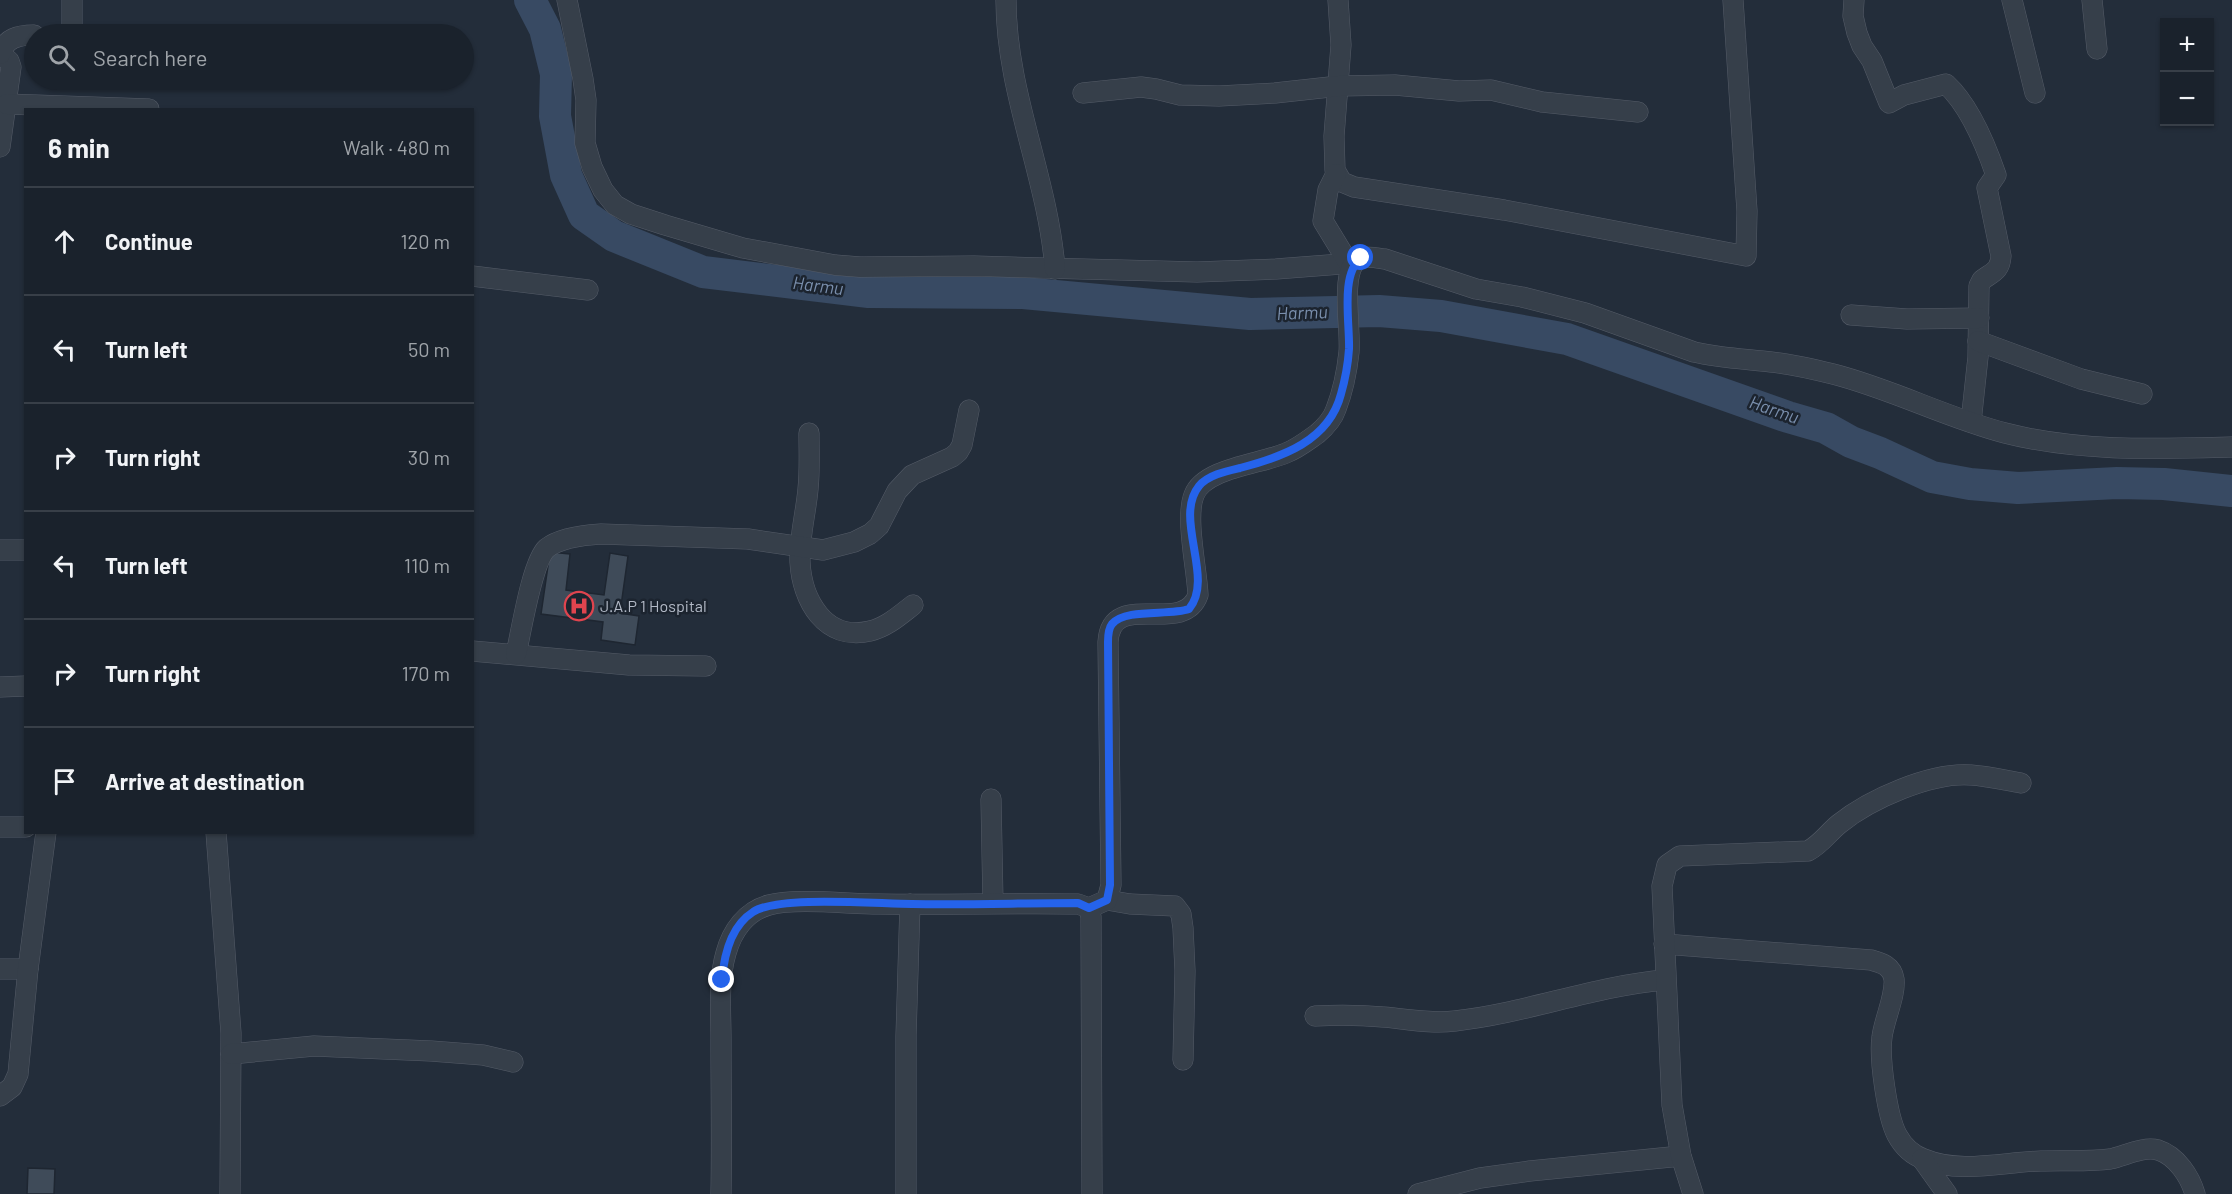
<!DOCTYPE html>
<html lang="en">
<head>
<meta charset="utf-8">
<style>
  :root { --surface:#1a222c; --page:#232a34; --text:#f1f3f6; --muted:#9fa4a9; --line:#383f48 }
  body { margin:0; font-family:Barlow,sans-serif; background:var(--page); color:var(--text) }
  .controls { position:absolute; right:18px; top:18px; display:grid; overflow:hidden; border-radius:0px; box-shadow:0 2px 4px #0004 }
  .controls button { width:54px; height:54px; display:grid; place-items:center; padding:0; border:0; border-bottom:2px solid var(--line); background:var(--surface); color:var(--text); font:30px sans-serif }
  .stop { position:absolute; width:18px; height:18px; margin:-14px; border:4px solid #2563eb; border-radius:50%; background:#fff }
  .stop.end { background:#2563eb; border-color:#fff; box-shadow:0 2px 6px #0008 }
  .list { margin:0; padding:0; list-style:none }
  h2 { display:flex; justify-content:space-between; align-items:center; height:78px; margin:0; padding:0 24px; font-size:26px }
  h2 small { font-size:20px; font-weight:400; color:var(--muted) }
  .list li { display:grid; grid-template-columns:39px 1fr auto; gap:18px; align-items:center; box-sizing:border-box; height:108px; padding:0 24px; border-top:2px solid var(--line) }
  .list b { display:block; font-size:22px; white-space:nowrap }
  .list em { font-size:20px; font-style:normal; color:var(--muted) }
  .icon { flex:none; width:33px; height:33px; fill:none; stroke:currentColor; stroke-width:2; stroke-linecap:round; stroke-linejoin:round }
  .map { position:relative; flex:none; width:2232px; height:1194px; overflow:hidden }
  .search { position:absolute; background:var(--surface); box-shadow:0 2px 4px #0004; left:24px; top:24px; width:450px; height:66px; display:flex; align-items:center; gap:15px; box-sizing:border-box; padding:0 21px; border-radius:33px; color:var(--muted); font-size:22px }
  .panel { position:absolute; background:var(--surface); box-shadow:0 2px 4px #0004; left:24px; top:108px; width:450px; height:726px; border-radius:0px }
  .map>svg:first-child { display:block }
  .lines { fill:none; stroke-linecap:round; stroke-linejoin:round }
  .river { stroke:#384a63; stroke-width:32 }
  .building { fill:#3f4b59; stroke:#1e2631; stroke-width:1.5 }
  .minor-casing { stroke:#555c68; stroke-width:21 }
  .minor { stroke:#363f4a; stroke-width:20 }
  .route { stroke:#2563eb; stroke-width:8 }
  .labels { text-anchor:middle; stroke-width:5; stroke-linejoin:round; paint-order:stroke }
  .poi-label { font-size:16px; fill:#b2b9c6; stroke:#1c242f; text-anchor:start }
  .water-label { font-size:18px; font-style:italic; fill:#7a8fad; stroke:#1c242f }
</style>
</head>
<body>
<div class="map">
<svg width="2232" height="1194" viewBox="0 0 2232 1194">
  <rect width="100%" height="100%" fill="#232d3a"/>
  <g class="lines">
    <path class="river" d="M530,0l15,29 11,45 -1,42 11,59 18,40 30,21 89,36 166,20 154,1 227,21 129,-3 62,5 126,23 221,78 38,11 25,14 29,11 52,24 38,7 48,4 99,-5 47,1 68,7"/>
  </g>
  <g class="building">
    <path d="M550,552l20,2 -4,36 38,5 6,-42 18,3 -8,57 19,3 -4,29 -34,-5 2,-18 -62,-8z"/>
    <path d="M28,1168l27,1 -1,25h-27z"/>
  </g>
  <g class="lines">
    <g class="minor-casing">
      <g id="minor">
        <path d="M567,0l16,79 3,21 -1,43 7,24 11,23 12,15 16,9 34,11 78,23 92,17 25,2 114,-1 223,6 79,-3 78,-6"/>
        <path d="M1006,0c0,93 42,178 49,269"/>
        <path d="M1338,0l3,45 -7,91 1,34 7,12 12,5 150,23 242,46 1,-45 -14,-211"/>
        <path d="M1854,0l-1,16 4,17 5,13 10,15 17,42 15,-8 42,-11c23,21 40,62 50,91l-9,13 14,68c-1,15 -8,16 -19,24l-3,6 -1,71 -7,65"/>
        <path d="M2012,0l23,93"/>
        <path d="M2092,0l5,49"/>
        <path d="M68,34l4,-7v-27"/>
        <path d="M0,54l9,7 2,6 -11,80"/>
        <path d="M0,54c6,-16 18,-19 34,-19"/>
        <path d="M1083,93l58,-6 15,2 24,6 39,1 56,-3 64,-7 56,-1 64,6 32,-1 51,12 96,10"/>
        <path d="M7,104l142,5"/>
        <path d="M1336,174l-8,16 -5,31 25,41"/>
        <path d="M472,276l116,14"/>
        <path d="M1851,315l56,4 72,-1"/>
        <path d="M1978,341l103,38 61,15"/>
        <path d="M809,433c0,19 1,37 -1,56 -2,24 -9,48 -8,73 2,38 25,80 70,69 17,-4 30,-16 43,-26"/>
        <path d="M0,550h26"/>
        <path d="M472,651l157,14 77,1"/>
        <path d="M516,654c5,-21 16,-93 31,-106 13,-10 38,-13 54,-14l147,5 75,11 31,-8 16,-8 9,-8 18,-35 15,-16 40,-18 6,-5 4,-7 7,-35"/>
        <path d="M0,687l26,-1"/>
        <path d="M991,799l2,104"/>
        <path d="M0,827h26"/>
        <path d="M216,832l15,201 -1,161"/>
        <path d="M1107,900l23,4 45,2 6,8 2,14 2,43 -2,89"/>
        <path d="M1089,908l18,-8 4,-15 -3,-243c3,-54 75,-5 90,-47 -1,-26 -13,-77 -4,-100 10,-27 67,-31 92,-42 11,-4 21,-12 31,-19 7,-6 16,-16 19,-25 7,-18 11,-38 13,-57 2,-22 -8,-74 6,-90 8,-8 21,-4 30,-3l91,30 46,8 63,16 109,39c26,6 51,7 77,10 21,2 42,7 62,12 59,15 114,44 172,59 74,19 152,16 227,14"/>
        <path d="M1664,944l207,16c11,3 21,6 23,19 2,16 -10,41 -12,58 -3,21 5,79 15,98 6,11 15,20 27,24 35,15 80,3 117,2 23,-1 46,1 69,-2 15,-3 33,-13 48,-9 19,6 32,27 37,44"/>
        <path d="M0,969h28"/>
        <path d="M1315,1016c22,-1 45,-1 68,1 25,2 47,7 72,4 72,-8 139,-35 210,-41"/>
        <path d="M231,1054l83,-8 117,5 52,4 30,7"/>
        <path d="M0,1096l12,-9 6,-13 10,-105 18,-137"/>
        <path d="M1922,1159l25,35"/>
        <path d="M721,1194c1,-52 0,-103 0,-155 0,-27 -3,-59 5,-86 6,-22 20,-42 43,-48 26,-7 80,-1 109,-1 66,1 133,-1 200,0l11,4 2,9 1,277"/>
        <path d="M906,1194v-158l4,-132"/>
        <path d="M1418,1194l62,-16 50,-7 151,-15"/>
        <path d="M1693,1194l-12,-38 -9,-51 -10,-219 5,-21 13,-9 128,-5c13,-7 20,-18 31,-27 31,-25 92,-52 132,-49 16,1 33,5 50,8"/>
      </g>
    </g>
    <use href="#minor" class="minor"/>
  </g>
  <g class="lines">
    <path class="route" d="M722,980c2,-25 9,-54 31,-68 25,-17 125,-8 159,-8 55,1 111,-1 166,-1l11,5 18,-8 3,-15 -2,-243c0,-6 0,-13 4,-18 14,-16 57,-8 77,-15 26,-31 -16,-91 10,-123 9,-11 28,-15 41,-18 42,-11 89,-27 101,-74 4,-14 7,-30 8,-45 1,-25 -9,-75 12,-91"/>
  </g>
  <defs>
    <g id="hospital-ring" transform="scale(1.5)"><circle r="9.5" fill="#1c242f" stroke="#e0444e" stroke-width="1.5"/><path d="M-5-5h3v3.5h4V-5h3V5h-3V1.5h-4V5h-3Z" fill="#e0444e"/></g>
  </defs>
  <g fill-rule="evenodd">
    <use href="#hospital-ring" x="579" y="606"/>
  </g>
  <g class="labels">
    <g class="poi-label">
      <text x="600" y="612">J.A.P 1 Hospital</text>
    </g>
    <g class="water-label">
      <text transform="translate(818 286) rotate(7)" y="6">Harmu</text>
      <text transform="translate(1302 313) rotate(-2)" y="6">Harmu</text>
      <text transform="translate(1774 410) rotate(19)" y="6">Harmu</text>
    </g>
  </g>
</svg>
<div class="controls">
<button>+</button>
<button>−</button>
</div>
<div class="stop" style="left:1361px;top:258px"></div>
<div class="stop end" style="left:722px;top:980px"></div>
<div class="search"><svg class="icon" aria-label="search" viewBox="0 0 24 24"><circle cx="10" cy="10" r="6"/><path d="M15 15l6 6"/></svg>Search here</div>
<section class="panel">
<h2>6 min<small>Walk · 480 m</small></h2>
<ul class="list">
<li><svg class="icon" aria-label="ahead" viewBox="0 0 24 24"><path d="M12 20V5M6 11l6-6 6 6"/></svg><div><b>Continue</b></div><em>120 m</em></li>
<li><svg class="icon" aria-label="left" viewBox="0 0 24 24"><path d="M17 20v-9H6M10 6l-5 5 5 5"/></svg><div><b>Turn left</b></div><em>50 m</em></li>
<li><svg class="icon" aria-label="right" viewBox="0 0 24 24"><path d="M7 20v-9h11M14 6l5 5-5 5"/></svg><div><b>Turn right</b></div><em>30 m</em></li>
<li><svg class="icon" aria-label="left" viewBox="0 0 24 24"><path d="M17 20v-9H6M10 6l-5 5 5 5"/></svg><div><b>Turn left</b></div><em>110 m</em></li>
<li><svg class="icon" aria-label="right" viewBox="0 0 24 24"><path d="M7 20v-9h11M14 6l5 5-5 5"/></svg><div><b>Turn right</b></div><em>170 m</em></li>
<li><svg class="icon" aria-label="arrive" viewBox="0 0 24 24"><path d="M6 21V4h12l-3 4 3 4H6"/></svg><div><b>Arrive at destination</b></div></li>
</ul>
</section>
</div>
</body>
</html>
